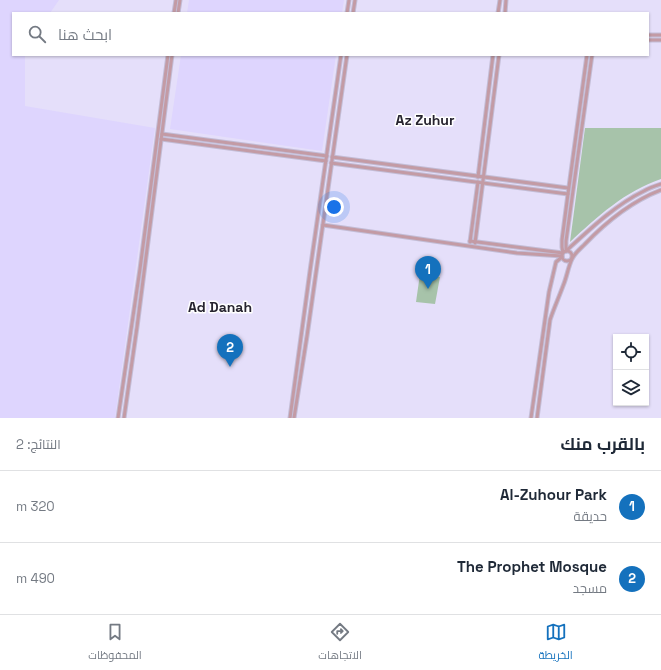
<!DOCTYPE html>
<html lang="ar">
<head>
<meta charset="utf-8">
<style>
  :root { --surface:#fff; --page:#f6f6f7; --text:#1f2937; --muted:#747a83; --line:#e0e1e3; --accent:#1471bd }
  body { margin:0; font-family:"Space Grotesk",Cairo,sans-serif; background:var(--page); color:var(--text); direction:rtl }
  .controls { position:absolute; right:12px; bottom:12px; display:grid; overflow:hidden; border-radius:0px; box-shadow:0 1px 3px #0004 }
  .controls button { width:36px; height:36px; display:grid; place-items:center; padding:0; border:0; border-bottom:1px solid var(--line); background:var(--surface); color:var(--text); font:20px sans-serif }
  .you { position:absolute; left:334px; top:207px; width:14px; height:14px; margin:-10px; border:3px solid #fff; border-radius:50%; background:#1a73e8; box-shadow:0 0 0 6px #1a73e833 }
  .badge { display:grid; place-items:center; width:26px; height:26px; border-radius:50%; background:var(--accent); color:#fff; font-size:13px; font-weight:700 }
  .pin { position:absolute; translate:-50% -33px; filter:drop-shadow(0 1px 2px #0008) }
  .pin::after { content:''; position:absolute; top:21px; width:14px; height:12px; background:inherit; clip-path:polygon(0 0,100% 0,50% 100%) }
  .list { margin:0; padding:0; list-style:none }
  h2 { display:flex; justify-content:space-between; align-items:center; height:52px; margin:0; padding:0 16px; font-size:17px }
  h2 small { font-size:13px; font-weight:400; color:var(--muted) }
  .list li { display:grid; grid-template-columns:26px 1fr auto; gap:12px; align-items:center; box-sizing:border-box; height:72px; padding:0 16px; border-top:1px solid var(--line) }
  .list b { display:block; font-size:15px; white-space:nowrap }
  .list p { margin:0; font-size:13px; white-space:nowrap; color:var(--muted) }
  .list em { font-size:13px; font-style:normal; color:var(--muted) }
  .icon { flex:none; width:22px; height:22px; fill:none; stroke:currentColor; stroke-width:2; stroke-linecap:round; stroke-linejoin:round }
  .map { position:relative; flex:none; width:661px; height:418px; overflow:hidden; direction:ltr }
  .search { position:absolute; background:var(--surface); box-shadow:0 1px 3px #0004; left:12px; right:12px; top:12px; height:44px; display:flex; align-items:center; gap:10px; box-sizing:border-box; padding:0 14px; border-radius:0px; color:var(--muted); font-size:15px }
  .sheet { height:196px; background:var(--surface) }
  nav { display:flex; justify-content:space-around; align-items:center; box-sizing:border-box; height:56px; border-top:1px solid var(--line); background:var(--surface); font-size:11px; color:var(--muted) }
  nav a { display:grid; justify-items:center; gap:2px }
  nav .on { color:var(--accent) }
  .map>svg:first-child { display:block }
  .built { fill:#ded5fe }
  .green { fill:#a7c3aa }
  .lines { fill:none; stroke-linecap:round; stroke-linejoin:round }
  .tertiary-casing { stroke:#c3bdd6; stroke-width:5 }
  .tertiary { stroke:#c39ba5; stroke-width:3 }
  .labels { text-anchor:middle; stroke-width:3; stroke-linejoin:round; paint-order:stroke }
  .neighbourhood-label { font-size:14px; font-weight:bold; fill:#272430; stroke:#fff }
</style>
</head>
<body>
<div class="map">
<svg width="661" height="418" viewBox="0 0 661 418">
  <rect width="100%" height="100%" fill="#e5dffa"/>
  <g class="built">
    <path d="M0,0h59l-9,13h-37v42h12v51l130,22 -40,290h-115z"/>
    <path d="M189,0h155l-2,13h-155z"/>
    <path d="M181,55h155l-14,96 -152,-22z"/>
  </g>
  <g class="green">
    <path d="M585,128h76v51c-36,12 -64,38 -91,63z"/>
    <path d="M420,274l20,3 -5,27 -19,-2z"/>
  </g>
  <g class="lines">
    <g class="tertiary-casing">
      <g id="tertiary">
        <path d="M174,13l2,-13"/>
        <path d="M178,13l2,-13"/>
        <path d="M347,13l2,-13"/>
        <path d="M353,13l2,-13"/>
        <path d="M498,13l2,-13"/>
        <path d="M505,13l1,-13"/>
        <path d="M648,35h13"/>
        <path d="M648,40h13"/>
        <path d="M162,134l165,22"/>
        <path d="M161,139l165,22"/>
        <path d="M332,157l236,31"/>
        <path d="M331,163l237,31"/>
        <path d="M478,177l15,-122"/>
        <path d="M323,225l194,28 45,3"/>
        <path d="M470,241l93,12 -1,-6v-7l6,-46 19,-139"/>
        <path d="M470,242l8,-60"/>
        <path d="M475,243l24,-188"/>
        <path d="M566,251v-10l26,-186"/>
        <path d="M566,251c23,-21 49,-46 78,-60 5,-3 11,-5 17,-7"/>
        <circle cx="567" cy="256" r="5"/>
        <path d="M118,418l22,-149 28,-214"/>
        <path d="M124,418l13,-91 35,-272"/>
        <path d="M290,418l20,-147 31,-216"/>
        <path d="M294,418l13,-82 40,-281"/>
        <path d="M531,418l18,-126 7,-30 6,-5"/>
        <path d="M537,418l13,-98c4,-12 9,-23 13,-34 4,-9 5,-19 9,-27 2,-5 8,-10 12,-14 21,-22 48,-44 77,-55"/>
      </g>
    </g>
    <use href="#tertiary" class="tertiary"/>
  </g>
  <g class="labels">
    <g class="neighbourhood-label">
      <text x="425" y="125">Az Zuhur</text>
      <text x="220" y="312">Ad Danah</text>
    </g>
  </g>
</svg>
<div class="controls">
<button><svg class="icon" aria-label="locate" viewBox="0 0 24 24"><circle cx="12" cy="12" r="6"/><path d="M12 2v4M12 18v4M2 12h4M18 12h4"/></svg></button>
<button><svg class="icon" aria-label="layers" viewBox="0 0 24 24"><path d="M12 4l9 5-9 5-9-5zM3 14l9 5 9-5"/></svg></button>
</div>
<div class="you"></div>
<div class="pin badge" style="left:428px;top:289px">1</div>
<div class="pin badge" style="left:230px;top:367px">2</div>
<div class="search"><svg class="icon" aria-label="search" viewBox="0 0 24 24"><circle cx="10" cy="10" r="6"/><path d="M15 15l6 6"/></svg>ابحث هنا</div>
</div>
<section class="sheet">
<h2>بالقرب منك<small>النتائج: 2</small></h2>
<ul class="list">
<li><span class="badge">1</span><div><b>Al-Zuhour Park</b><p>حديقة</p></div><em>320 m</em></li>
<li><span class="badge">2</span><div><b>The Prophet Mosque</b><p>مسجد</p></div><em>490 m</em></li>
</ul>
</section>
<nav>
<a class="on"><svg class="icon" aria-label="map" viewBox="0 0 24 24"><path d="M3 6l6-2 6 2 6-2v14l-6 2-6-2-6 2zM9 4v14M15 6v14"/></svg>الخريطة</a>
<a><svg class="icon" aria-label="directions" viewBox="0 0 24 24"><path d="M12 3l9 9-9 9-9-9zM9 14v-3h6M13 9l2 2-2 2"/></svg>الاتجاهات</a>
<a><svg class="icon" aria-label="saved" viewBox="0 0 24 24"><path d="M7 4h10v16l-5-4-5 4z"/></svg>المحفوظات</a>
</nav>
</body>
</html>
